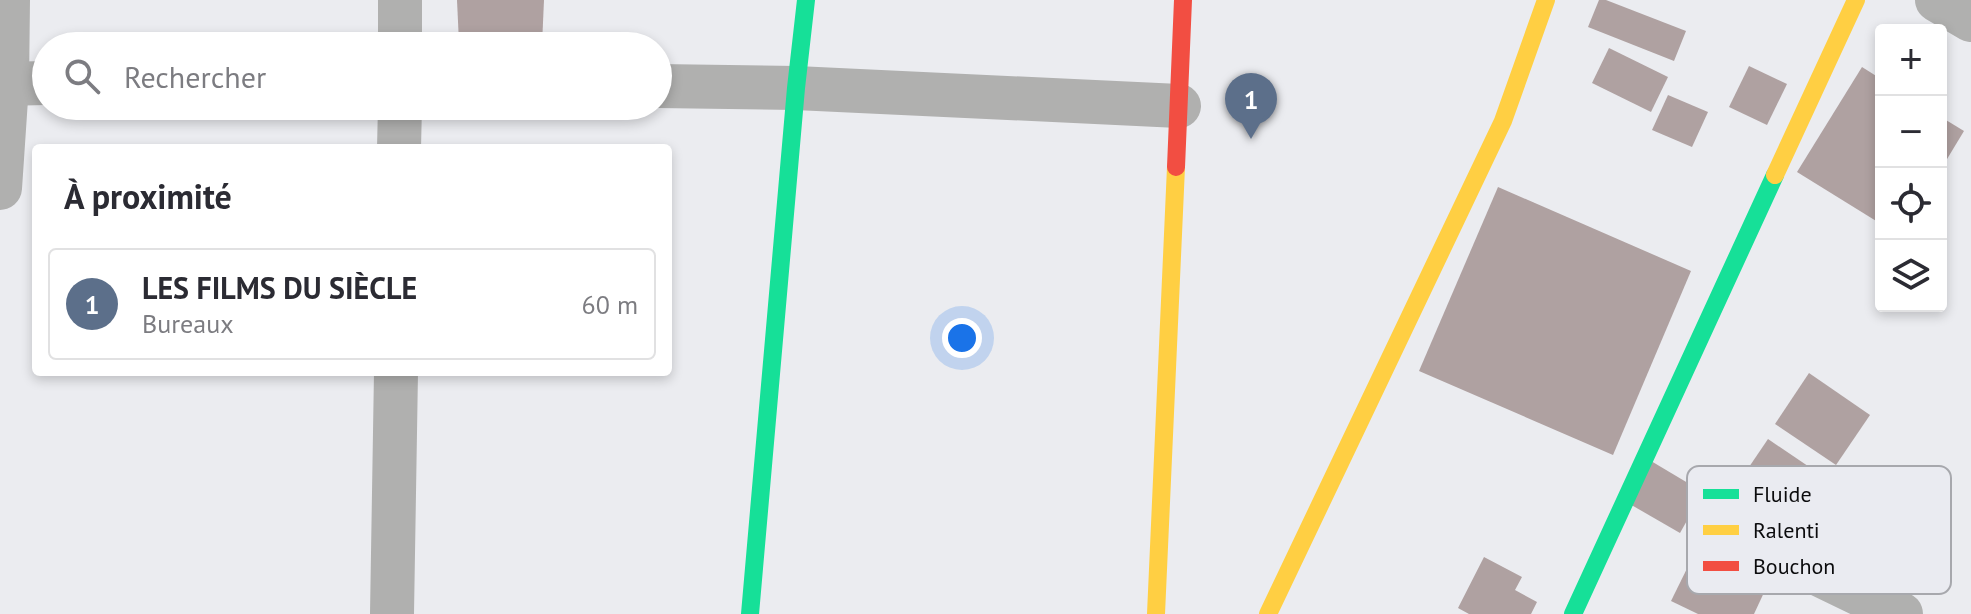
<!DOCTYPE html>
<html lang="fr">
<head>
<meta charset="utf-8">
<style>
  :root { --surface:#fff; --page:#f2f2f3; --text:#2b2b33; --muted:#7c7c81; --line:#e1e1e2; --accent:#595a5c }
  body { margin:0; font-family:"PT Sans",sans-serif; background:var(--page); color:var(--text) }
  .controls { position:absolute; right:24px; top:24px; display:grid; overflow:hidden; border-radius:8px; box-shadow:0 4px 12px #0003 }
  .controls button { width:72px; height:72px; display:grid; place-items:center; padding:0; border:0; border-bottom:2px solid var(--line); background:var(--surface); color:var(--text); font:40px sans-serif }
  .you { position:absolute; left:962px; top:338px; width:28px; height:28px; margin:-20px; border:6px solid #fff; border-radius:50%; background:#1a73e8; box-shadow:0 0 0 12px #1a73e833 }
  .badge { display:grid; place-items:center; width:52px; height:52px; border-radius:50%; background:var(--accent); color:#fff; font-size:26px; font-weight:700 }
  .pin { position:absolute; translate:-50% -66px; filter:drop-shadow(0 2px 4px #0008) }
  .pin::after { content:''; position:absolute; top:42px; width:28px; height:24px; background:inherit; clip-path:polygon(0 0,100% 0,50% 100%) }
  .list { margin:0; padding:0; list-style:none }
  h2 { display:flex; justify-content:space-between; align-items:center; height:104px; margin:0; padding:0 32px; font-size:34px }
  h2 small { font-size:26px; font-weight:400; color:var(--muted) }
  .list li { display:grid; grid-template-columns:52px 1fr auto; gap:24px; align-items:center; box-sizing:border-box; height:112px; margin:0 16px 16px; padding:0 16px; border:2px solid var(--line); border-radius:8px }
  .list b { display:block; font-size:30px; white-space:nowrap }
  .list p { margin:0; font-size:26px; white-space:nowrap; color:var(--muted) }
  .list em { font-size:26px; font-style:normal; color:var(--muted) }
  .icon { flex:none; width:44px; height:44px; fill:none; stroke:currentColor; stroke-width:2; stroke-linecap:round; stroke-linejoin:round }
  .map { position:relative; flex:none; width:1971px; height:614px; overflow:hidden }
  .search { position:absolute; background:var(--surface); box-shadow:0 4px 12px #0003; left:32px; top:32px; width:640px; height:88px; display:flex; align-items:center; gap:20px; box-sizing:border-box; padding:0 28px; border-radius:44px; color:var(--muted); font-size:30px }
  .panel { position:absolute; background:var(--surface); box-shadow:0 4px 12px #0003; left:32px; top:144px; width:640px; height:232px; border-radius:8px }
  .map>svg:first-child { display:block }
  .building { fill:#afa1a1 }
  .lines { fill:none; stroke-linecap:round; stroke-linejoin:round }
  .street { stroke:#b0b0af; stroke-width:44 }
  .fast { stroke:#16e098; stroke-width:18 }
  .slow { stroke:#ffcf43; stroke-width:18 }
  .jam { stroke:#f24e42; stroke-width:18 }
  .key { fill:#eaebf1; stroke:#a7a8ad; stroke-width:2 }
  .key-label { font-size:22px; fill:#0b0b0d }
</style>
</head>
<body>
<div class="map">
<svg width="1971" height="614" viewBox="0 0 1971 614">
  <rect width="100%" height="100%" fill="#ebecf0"/>
  <g class="building">
    <path d="M457,0h87l-2,45 -83,-2z"/>
    <path d="M1599,0h7l80,31 -12,30 -86,-34z"/>
    <path d="M1609,48l59,29 -17,35 -59,-29z"/>
    <path d="M1749,66l38,18 -20,41 -38,-18z"/>
    <path d="M1862,67l19,12v145l-84,-52z"/>
    <path d="M1668,95l40,17 -16,35 -40,-17z"/>
    <path d="M1941,117l23,14 -23,38z"/>
    <path d="M1498,187l193,84 -78,184 -194,-84z"/>
    <path d="M1809,373l61,42 -34,50 -61,-41z"/>
    <path d="M1768,439l62,42 -40,59 -62,-42z"/>
    <path d="M1651,461l52,31 -23,41 -52,-30z"/>
    <path d="M1703,536l71,35 -20,43h-56l-27,-13z"/>
    <path d="M1484,557l38,20 -7,13 22,12 -6,12h-62l-11,-6z"/>
  </g>
  <g class="lines">
    <g class="street">
      <path d="M400,0v46"/>
      <path d="M1937,0l34,20"/>
      <path d="M0,84l46,-1"/>
      <path d="M658,86l138,2 383,18"/>
      <path d="M399,148l1,-42"/>
      <path d="M0,188l7,-104 1,-84"/>
      <path d="M1725,525l62,34 114,55"/>
      <path d="M392,614l4,-242"/>
    </g>
    <g class="fast">
      <path d="M750,614l46,-526 10,-88"/>
      <path d="M1573,614l202,-439"/>
    </g>
    <g class="slow">
      <path d="M1775,175l81,-175"/>
      <path d="M1156,614l20,-447"/>
      <path d="M1268,614l235,-493 43,-121"/>
    </g>
    <path class="jam" d="M1176,167l7,-167"/>
  </g>
  <rect x="1687" y="466" width="264" height="128" rx="12" class="key"/>
  <rect x="1703" y="489" width="36" height="10" fill="#16e098"/>
  <rect x="1703" y="525" width="36" height="10" fill="#ffcf43"/>
  <rect x="1703" y="561" width="36" height="10" fill="#f24e42"/>
  <g class="key-label">
    <text x="1753" y="502">Fluide</text>
    <text x="1753" y="538">Ralenti</text>
    <text x="1753" y="574">Bouchon</text>
  </g>
</svg>
<div class="controls">
<button>+</button>
<button>−</button>
<button><svg class="icon" aria-label="locate" viewBox="0 0 24 24"><circle cx="12" cy="12" r="6"/><path d="M12 2v4M12 18v4M2 12h4M18 12h4"/></svg></button>
<button><svg class="icon" aria-label="layers" viewBox="0 0 24 24"><path d="M12 4l9 5-9 5-9-5zM3 14l9 5 9-5"/></svg></button>
</div>
<div class="you"></div>
<div class="pin badge" style="left:1251px;top:139px;background:#5c6f8a">1</div>
<div class="search"><svg class="icon" aria-label="search" viewBox="0 0 24 24"><circle cx="10" cy="10" r="6"/><path d="M15 15l6 6"/></svg>Rechercher</div>
<section class="panel">
<h2>À proximité<small></small></h2>
<ul class="list">
<li><span class="badge" style="background:#5c6f8a">1</span><div><b>LES FILMS DU SIÈCLE</b><p>Bureaux</p></div><em>60 m</em></li>
</ul>
</section>
</div>
</body>
</html>
